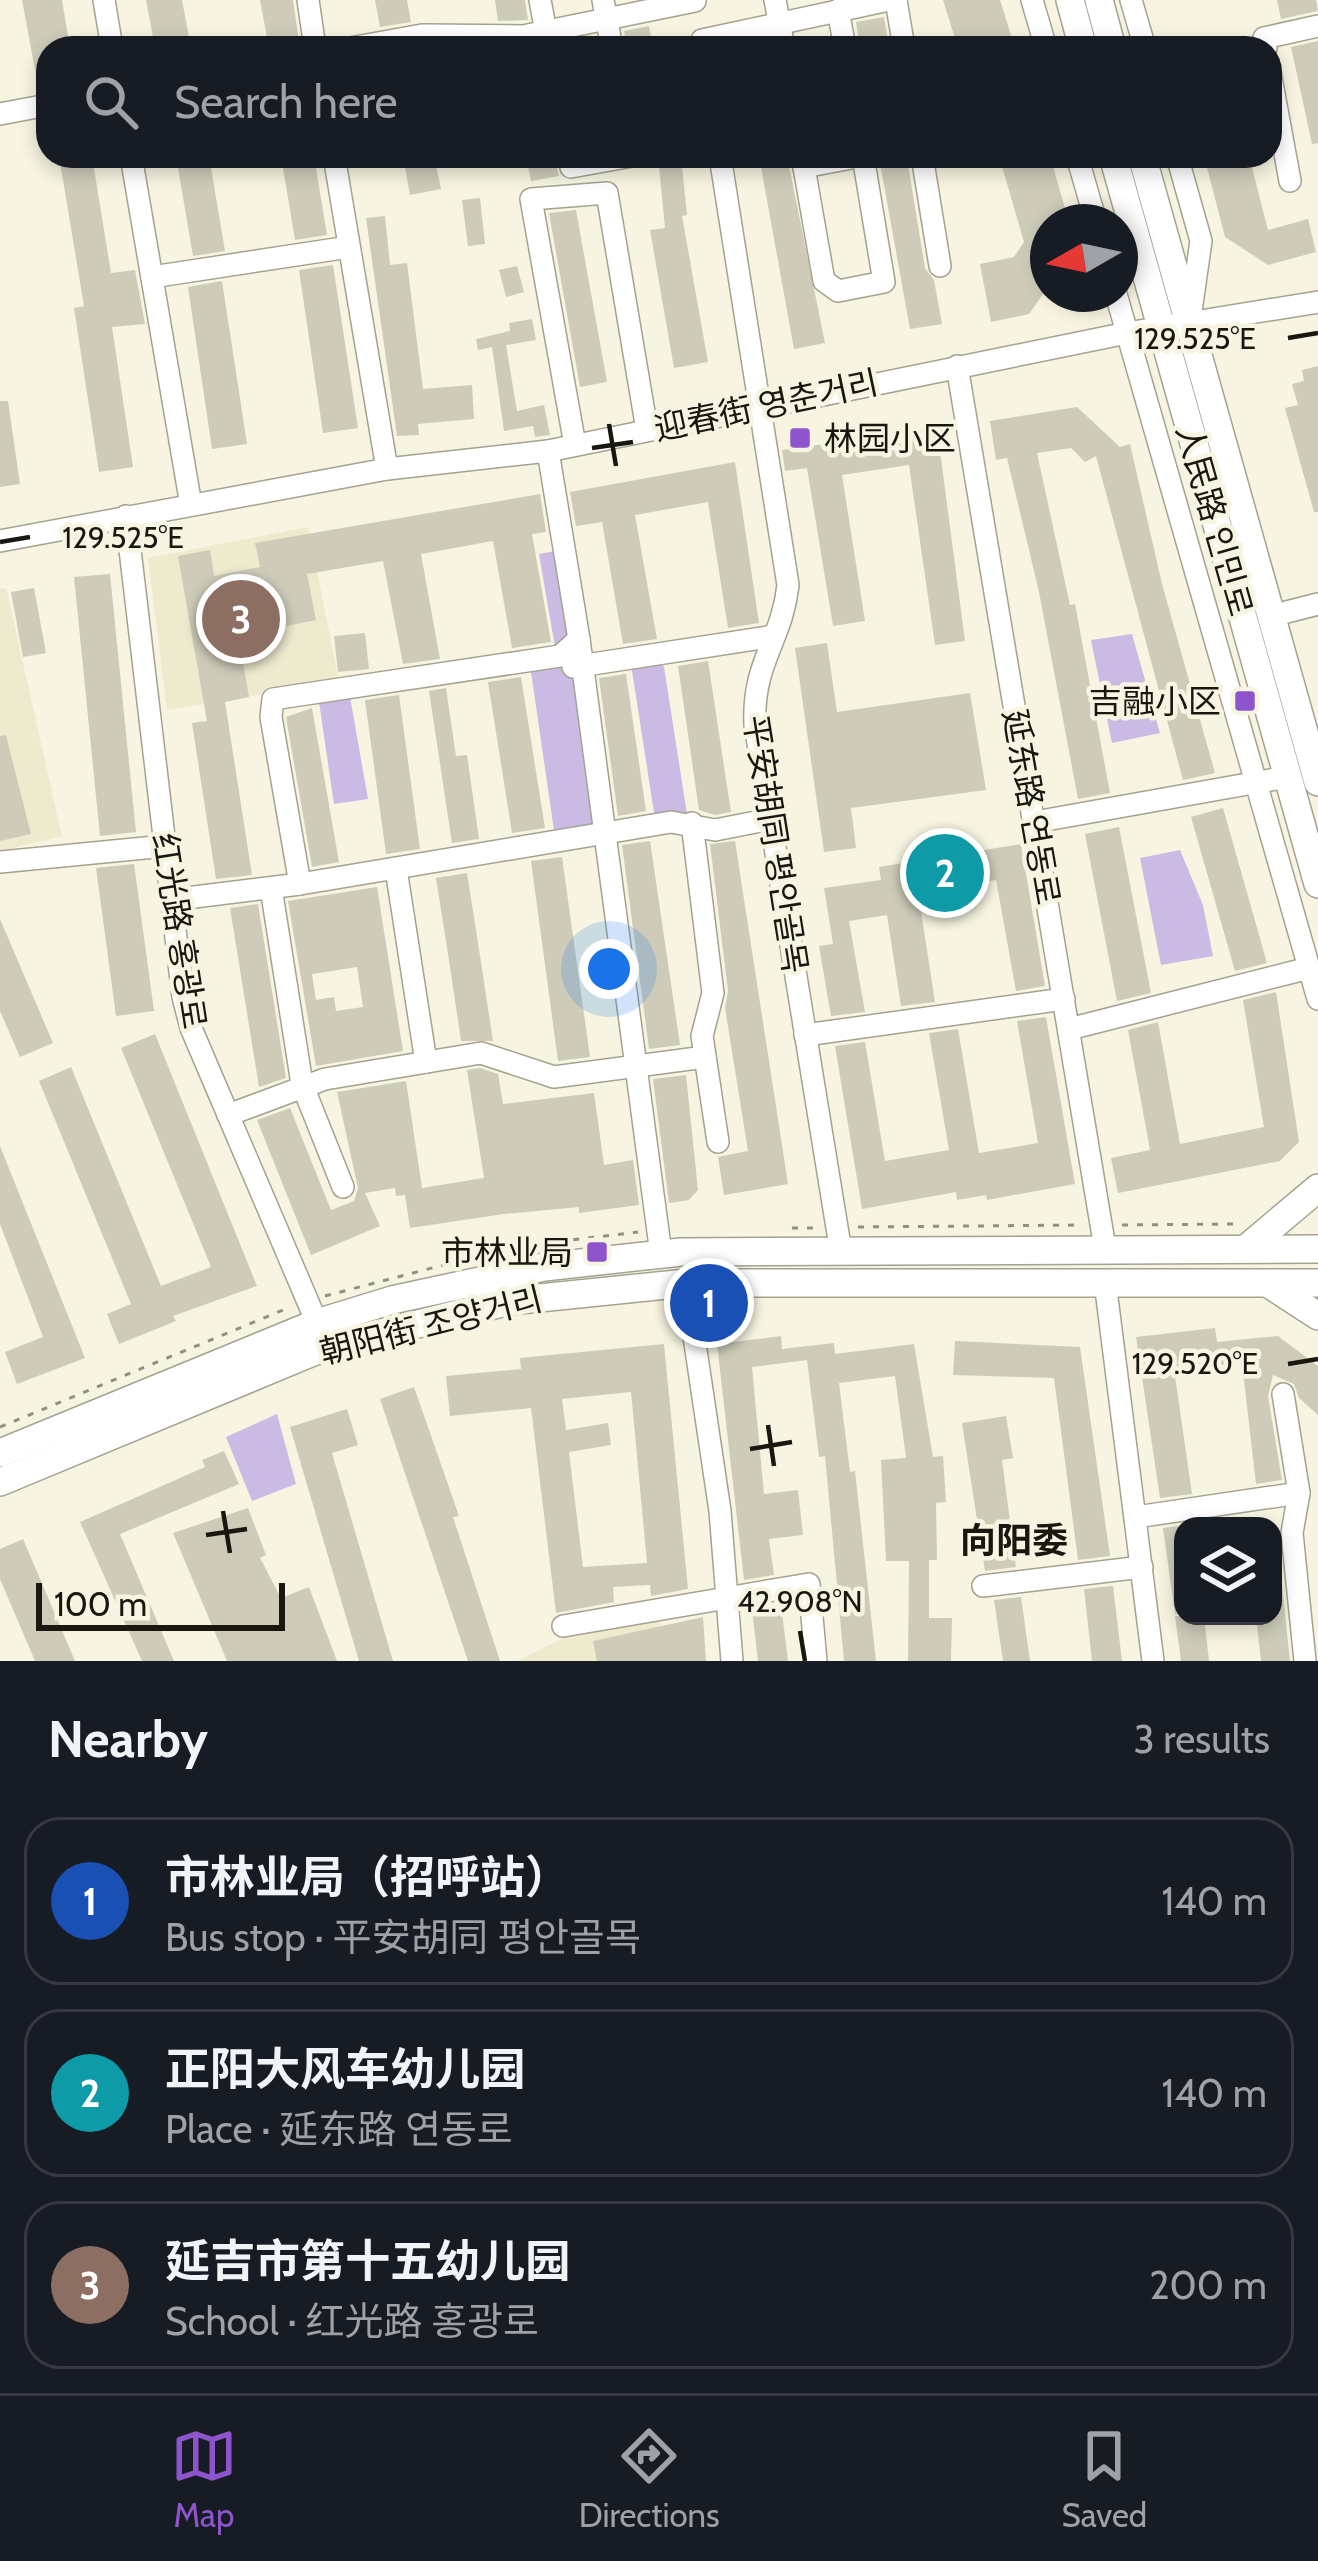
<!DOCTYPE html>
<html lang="en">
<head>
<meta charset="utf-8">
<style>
  :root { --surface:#171b24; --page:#20242c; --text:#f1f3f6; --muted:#9ea1a6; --line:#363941; --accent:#8d54cb }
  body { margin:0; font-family:Cabin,"Noto Sans SC","Noto Sans KR",sans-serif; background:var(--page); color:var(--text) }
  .controls { position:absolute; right:36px; bottom:36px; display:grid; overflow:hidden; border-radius:24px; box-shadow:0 6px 18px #0003 }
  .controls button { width:108px; height:108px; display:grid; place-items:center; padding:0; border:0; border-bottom:3px solid var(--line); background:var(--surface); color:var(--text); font:60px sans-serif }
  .compass { position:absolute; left:1030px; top:204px; width:108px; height:108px; border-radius:50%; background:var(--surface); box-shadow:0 6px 18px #0003; rotate:261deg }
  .scale { position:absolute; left:36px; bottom:30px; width:249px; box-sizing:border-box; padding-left:12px; border:6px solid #181710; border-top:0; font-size:33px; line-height:42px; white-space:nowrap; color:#181710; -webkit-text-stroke:9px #f7f5e1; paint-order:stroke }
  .you { position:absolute; left:609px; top:969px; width:42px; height:42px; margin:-30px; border:9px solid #fff; border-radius:50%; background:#1a73e8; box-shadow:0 0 0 18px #1a73e833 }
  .badge { display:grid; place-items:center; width:78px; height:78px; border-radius:50%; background:var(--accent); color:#fff; font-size:39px; font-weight:700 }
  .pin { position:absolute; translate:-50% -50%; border:6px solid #fff; box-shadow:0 3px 12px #0006 }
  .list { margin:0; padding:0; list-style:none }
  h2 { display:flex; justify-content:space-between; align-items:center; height:156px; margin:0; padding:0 48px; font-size:51px }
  h2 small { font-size:39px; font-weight:400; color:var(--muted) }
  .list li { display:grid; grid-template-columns:78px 1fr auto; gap:36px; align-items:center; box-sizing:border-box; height:168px; margin:0 24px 24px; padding:0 24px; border:3px solid var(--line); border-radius:36px }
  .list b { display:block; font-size:45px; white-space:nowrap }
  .list p { margin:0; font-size:39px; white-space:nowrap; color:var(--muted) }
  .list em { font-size:39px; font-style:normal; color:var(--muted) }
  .icon { flex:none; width:66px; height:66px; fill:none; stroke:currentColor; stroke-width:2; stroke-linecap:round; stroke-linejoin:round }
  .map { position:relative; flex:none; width:1318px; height:1661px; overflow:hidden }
  .search { position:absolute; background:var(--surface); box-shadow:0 6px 18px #0003; left:36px; right:36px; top:36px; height:132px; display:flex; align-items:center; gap:30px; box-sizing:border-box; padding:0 42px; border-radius:36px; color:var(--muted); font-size:45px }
  .sheet { height:732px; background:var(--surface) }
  nav { display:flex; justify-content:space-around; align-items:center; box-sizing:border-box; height:168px; border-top:3px solid var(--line); background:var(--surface); font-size:33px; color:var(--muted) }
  nav a { display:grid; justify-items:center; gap:6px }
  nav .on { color:var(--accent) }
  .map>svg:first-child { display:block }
  .built { fill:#edeace }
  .green { fill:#cabae4 }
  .building { fill:#ceccb9; fill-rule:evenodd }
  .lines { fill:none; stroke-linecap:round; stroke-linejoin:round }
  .minor-casing { stroke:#a4a290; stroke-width:24 }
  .major-casing { stroke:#a4a290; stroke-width:30 }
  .path { stroke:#929082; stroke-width:3; stroke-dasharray:6 9; stroke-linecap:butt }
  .minor { stroke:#fff; stroke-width:21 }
  .major { stroke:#fff; stroke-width:27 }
  .ticks { fill:none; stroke:#181710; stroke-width:4.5 }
  .poi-dot { fill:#8d54cb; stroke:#f7f5e1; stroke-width:4.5 }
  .labels { text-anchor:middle; stroke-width:9; stroke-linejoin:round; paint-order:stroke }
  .street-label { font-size:33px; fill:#181710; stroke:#f7f5e1 }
  .poi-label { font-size:33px; fill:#181710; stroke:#f7f5e1; text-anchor:end }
  .neighbourhood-label { font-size:36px; font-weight:bold; fill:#181710; stroke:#f7f5e1 }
  .ticks-label { font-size:30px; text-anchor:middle; fill:#181710; stroke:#f7f5e1; stroke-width:9; stroke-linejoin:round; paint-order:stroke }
</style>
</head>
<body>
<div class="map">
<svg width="1318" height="1661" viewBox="0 0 1318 1661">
  <rect width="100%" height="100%" fill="#f7f5e1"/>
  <g class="built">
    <path d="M308,527l31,154 -172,29 -19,-152z"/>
    <path d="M6,588l56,248 -62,15v-262z"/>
    <path d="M658,1615l8,46h-149l56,-28z"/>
  </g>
  <g class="green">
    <path d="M555,551l17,81 -17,15 -16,-93z"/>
    <path d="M1132,634l28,99 -48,10 -21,-103z"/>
    <path d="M657,659l7,8 23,147 -32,5 -24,-155z"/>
    <path d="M559,661l19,16 23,153 -46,7 -25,-172z"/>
    <path d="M349,691l19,108 -34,5 -16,-109z"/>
    <path d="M1180,850l23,55 10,51 -52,9 -21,-107z"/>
    <path d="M277,1414l19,70 -44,17 -26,-64z"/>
  </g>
  <g class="building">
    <path d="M22,0h40l8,48h-22v42l-9,1z"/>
    <path d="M146,0h36l9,48h-36z"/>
    <path d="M260,0h33l7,48h-31z"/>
    <path d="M375,0h32l4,22 -31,5z"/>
    <path d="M495,0h30l3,20 -30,1z"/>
    <path d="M943,0h57l15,48h-57z"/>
    <path d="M1277,0h39l2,11 -37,8z"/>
    <path d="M884,17l5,31h-29l-4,-26z"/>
    <path d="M649,26l4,22h-26l-3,-17z"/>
    <path d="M1318,41v102l-6,1 -21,-97z"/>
    <path d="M59,156h33l19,117 24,-3 10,54 -33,3 21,140 -34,5 -25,-164 10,-2z"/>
    <path d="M176,156h33l16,95 -32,5z"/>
    <path d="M281,156h33l13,79 -32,5z"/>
    <path d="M403,156h31l7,33 -31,6z"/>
    <path d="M526,156h28l5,20 -28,5z"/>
    <path d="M658,156h23l6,59 -5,1 26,146 -34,6 -24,-138 15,-2z"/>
    <path d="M759,156h28l38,187 -31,6z"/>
    <path d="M999,156h51l19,66h-21v65l-19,27 -38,8 -11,-58 34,-7 10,-15z"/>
    <path d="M1204,156h45l19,74 40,-11 8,33 -48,13 -43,-28z"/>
    <path d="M907,158l18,110 9,12 8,44 -32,5 -30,-166z"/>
    <path d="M480,198l5,46 -17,2 -6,-46z"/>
    <path d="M576,210l31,172 -27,5 -31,-174z"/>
    <path d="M385,216l5,49 17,-2 16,126 49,-4 2,34 -56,5 1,11 -22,1 -31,-218z"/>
    <path d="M333,265l25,163 -35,5 -24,-163z"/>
    <path d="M517,266l7,26 -18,5 -7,-27z"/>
    <path d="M222,281l25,163 -35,5 -24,-162z"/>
    <path d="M532,319l4,21 -30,5 11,66 27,-6 6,30 -15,2 -2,-11 -29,5 -12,-84 -14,3 -2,-11 34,-8 -1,-8z"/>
    <path d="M1318,366v146h-4l-29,-104 13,-3 -6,-21 12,-3 -2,-11z"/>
    <path d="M0,401h8l12,83 -20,3z"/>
    <path d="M1077,407l43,40 10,-3 32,140 53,189 -32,7 -87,-324 -11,6 -14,-14 -34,5 33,152 5,-1 35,189 -32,6 -39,-207 -32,-134 -11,2 -6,-39z"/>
    <path d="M937,428l28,213 -30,4 -26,-180 -67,10 23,146 -32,5 -26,-158 -22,3 -3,-21z"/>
    <path d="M735,462l24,161 -31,5 -20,-126 -73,13 22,124 -34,5 -21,-122 -26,4 -6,-34z"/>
    <path d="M540,494l6,38 -14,2 19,108 -39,6 -19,-107 -72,13 19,105 -37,5 -20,-103 -76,13 9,46 -34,7 -4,-24 -44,8 15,86 -24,5 27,173 -36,4 -24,-156 15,-2 -29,-165 32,-6 4,26 46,-9 -5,-24z"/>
    <path d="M110,574l26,258 -36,4 -26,-259z"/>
    <path d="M34,588l12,65 -23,4 -12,-65z"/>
    <path d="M365,633l4,36 -31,3 -4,-36z"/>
    <path d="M827,643l10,69 133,-19 16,97 -135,18 5,40 -32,4 -29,-204z"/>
    <path d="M708,661l23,151 -16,3 -16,-5 -21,-144z"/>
    <path d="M626,674l20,137 -28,5 -19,-138z"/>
    <path d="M521,677l24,151 -33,5 -24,-151z"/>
    <path d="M446,688l10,68 11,-1 12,84 -27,4 -23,-152z"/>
    <path d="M399,695l21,154 -34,5 -21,-154z"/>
    <path d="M312,708l27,154 -27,5 -26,-150z"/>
    <path d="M6,735l25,99 -31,7v-105z"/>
    <path d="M1223,808l44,155 -32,8 -44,-154z"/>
    <path d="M1119,827l32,166 -34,8 -32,-167z"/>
    <path d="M650,841l30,204 -31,4 -27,-204z"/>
    <path d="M735,841l53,343 -64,11 -6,-38 30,-6 -23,-143 3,-17 -18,-147z"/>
    <path d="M1021,844l24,142 -29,5 -20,-111 -78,12 17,110 -34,4 -14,-91 -38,6 16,91 -34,4 -12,-70 14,-2 -9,-56 57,-8 -2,-13z"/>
    <path d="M562,857l28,200 -32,4 -27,-200z"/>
    <path d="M134,864l20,147 -38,5 -20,-148z"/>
    <path d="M467,873l14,89 12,79h-32l-11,-74 -14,-89z"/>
    <path d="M377,887l26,164 -87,15 -28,-165zM357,967l6,40 -27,4 -2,-14 -18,3 -4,-26z"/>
    <path d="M258,904l28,174 -27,9 -29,-179z"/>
    <path d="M0,919l53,124 -33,14 -20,-46z"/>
    <path d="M1276,992l23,150 -19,19 -162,32 -7,-35 39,-8 -22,-120 30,-8 22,122 84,-17 -21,-127z"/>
    <path d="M1046,1017l29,167 -88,16 -1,-5 -29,5 -1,-8 -94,17 -27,-163 30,-4 20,119 64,-11 -20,-117 29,-4 21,124 59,-10 -21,-122z"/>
    <path d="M155,1034l102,252 -84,30 3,5 -57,23 -12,-30 24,-10 -92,-223 32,-14 90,219 50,-19 -90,-219z"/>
    <path d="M480,1068l18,6 5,30 91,-11 10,72 29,-5 6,45 -60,8v-6l-75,7 -94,14 -5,-33 -9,1 -1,-8 -30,5 15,33 -69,29 -54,-135 33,-12 41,102 23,-9 4,-13 -21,-96 69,-11 16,107 62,-10 -17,-108z"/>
    <path d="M686,1075l12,115 -9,10 -20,3 -16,-124z"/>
    <path d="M0,1146l85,212 -68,26 -12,-32 38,-15 -43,-113z"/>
    <path d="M1215,1328l2,14 61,-6 40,30v49l-19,-17 -5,-14 -21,-9 -5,21 14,84 -26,4 -14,-121 -68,6 18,125 -32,4 -24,-161z"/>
    <path d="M781,1336l1,13 52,-6 1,11 79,-10 19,113 10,-1 3,46 -10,1 1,57h-8v58h23l-1,43h-43l1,-100h-23l-5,-101 25,-2 -11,-82 -56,7 11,89 5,-1 21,190h-32l-19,-205 -6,1 -12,-97 -55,7 12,127 34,-4 5,45 -34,4 5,36 -30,5 -27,-236z"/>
    <path d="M955,1341l125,6 30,209 -32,4 -24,-182 -101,-3z"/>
    <path d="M664,1344l24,245 -37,7 -1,-11 -37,2 1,15 -58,11 -25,-205 -81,8 -4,-40 75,-7 -1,-11zM631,1392l16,171 -64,4 -14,-115 42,-7 -3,-22 -42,7 -4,-31z"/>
    <path d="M414,1387l45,129 -6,1 47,144h-32l-88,-262z"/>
    <path d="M347,1409l11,36 -26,8 61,208h-34l-69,-234z"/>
    <path d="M1006,1416l7,42 -11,2 14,107 -31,4 -23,-148z"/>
    <path d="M224,1451l15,33 -119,50 54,127h-32l-62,-139 125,-55 -3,-7z"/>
    <path d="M248,1508l18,47 -6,3 21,40 28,-11 28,74h-110l-54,-128z"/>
    <path d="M1192,1524l-9,2v87l-8,1 -12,-86z"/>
    <path d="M1273,1536h4l13,125h-29l-5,-45h17z"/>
    <path d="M23,1539l52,122h-40l-35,-82v-30z"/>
    <path d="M1113,1586l9,75h-30l-8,-72z"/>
    <path d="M1021,1597l9,64h-27l-9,-61z"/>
    <path d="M781,1604l7,57h-30l-6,-52z"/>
    <path d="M1175,1616h29l5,45h-28z"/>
    <path d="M703,1617l3,44h-109l-4,-20z"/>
  </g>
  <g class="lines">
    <g class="minor-casing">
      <g id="minor">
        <path d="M104,0l8,48"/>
        <path d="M308,0l7,48"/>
        <path d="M540,0l9,48"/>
        <path d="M603,0l9,48"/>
        <path d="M775,0l9,48"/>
        <path d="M896,0l8,48"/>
        <path d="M1032,0l14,48"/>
        <path d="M1131,0l14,48"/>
        <path d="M838,10l7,38"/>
        <path d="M702,40l187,-40"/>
        <path d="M350,48l72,-13 101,1 172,-35"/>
        <path d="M1266,48l-2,-10 54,-12"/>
        <path d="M1270,72l20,109"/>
        <path d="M0,114l48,-9"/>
        <path d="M131,156l60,349"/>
        <path d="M334,156l53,313"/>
        <path d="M569,156l2,11 61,-11"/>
        <path d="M720,156l68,429c-6,56 -36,77 -33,140l86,527"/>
        <path d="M802,156l22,125 14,10 46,-9 -21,-126"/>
        <path d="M922,156l18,110"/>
        <path d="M1077,156l19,66"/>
        <path d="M1177,156l24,85 -11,77"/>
        <path d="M804,167l58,-11"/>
        <path d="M152,277l197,-30"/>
        <path d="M1116,294l202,705"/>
        <path d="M957,366l148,882"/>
        <path d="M575,445l-44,-246 76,-6 40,237"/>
        <path d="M126,516l57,481 8,31 126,295"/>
        <path d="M0,541l387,-72 161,-18 579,-118 191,-31"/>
        <path d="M1271,616l47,-12"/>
        <path d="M579,639l82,615"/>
        <path d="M573,667l201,-31"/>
        <path d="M1035,822l252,-45"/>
        <path d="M692,823l21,170 -11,43 16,106"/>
        <path d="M0,862l165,-16"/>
        <path d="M396,869l30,193"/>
        <path d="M300,884l-29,-167 2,-18 287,-43 19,-17 -31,-188"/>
        <path d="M271,888l31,196 41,103"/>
        <path d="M170,900l130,-16 371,-62 44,8 56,-11"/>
        <path d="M1069,1029l240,-61"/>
        <path d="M805,1035l259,-36"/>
        <path d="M228,1115l97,-36 156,-26 73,24 151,-20"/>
        <path d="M1105,1282l48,379"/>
        <path d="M686,1283l34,228 12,150"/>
        <path d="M1283,1394l16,99 -7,40 13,128"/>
        <path d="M1136,1517l163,-24"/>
        <path d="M983,1586l159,-19"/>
        <path d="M563,1626l246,-42 7,77"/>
      </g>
    </g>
    <g class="major-casing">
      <g id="major">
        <path d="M1070,0l13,48"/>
        <path d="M1099,0l13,48"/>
        <path d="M1113,156l205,728"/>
        <path d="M1142,156l176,626"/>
        <path d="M1248,1247l70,-59"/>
        <path d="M1269,1284l49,32"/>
        <path d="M0,1453l317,-130 75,-23 152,-33 137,-15 637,-3"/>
        <path d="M0,1482l325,-135 185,-46 176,-18h632"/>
      </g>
    </g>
    <g class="path">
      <path d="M1122,1225l116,-1"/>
      <path d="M858,1227l224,-2"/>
      <path d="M792,1228h26"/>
      <path d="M325,1296l187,-49 126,-15"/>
      <path d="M0,1427l288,-119"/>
    </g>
    <use href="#minor" class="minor"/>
    <use href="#major" class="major"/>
  </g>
  <path class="ticks" d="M1288,338l30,-5M609,424l7,42M592,448l41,-6M0,542l30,-5M1288,1364l30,-5M768,1425l6,41M750,1449l42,-7M223,1511l7,42M206,1535l41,-6M800,1631l5,30"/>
  <g class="poi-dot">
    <rect x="788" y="426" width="24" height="24" rx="6"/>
    <rect x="1233" y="689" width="24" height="24" rx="6"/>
    <rect x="585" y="1240" width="24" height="24" rx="6"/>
  </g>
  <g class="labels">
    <g class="street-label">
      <text transform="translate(766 405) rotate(-12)" y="12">迎春街 영춘거리</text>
      <text transform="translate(1215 520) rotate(74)" y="12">人民路 인민로</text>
      <text transform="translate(1032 807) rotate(80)" y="12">延东路 연동로</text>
      <text transform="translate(776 844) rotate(81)" y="12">平安胡同 평안골목</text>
      <text transform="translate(180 931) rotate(81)" y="12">红光路 홍광로</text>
      <text transform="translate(431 1325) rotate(-14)" y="12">朝阳街 조양거리</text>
    </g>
    <g class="poi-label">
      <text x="824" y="450" text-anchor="start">林园小区</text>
      <text x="1221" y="713">吉融小区</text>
      <text x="573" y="1264">市林业局</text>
    </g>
    <g class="neighbourhood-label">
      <text x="1014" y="1553">向阳委</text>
    </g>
  </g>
  <g class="ticks-label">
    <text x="1195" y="349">129.525°E</text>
    <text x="123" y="548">129.525°E</text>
    <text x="1195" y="1374">129.520°E</text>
    <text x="800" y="1612">42.908°N</text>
  </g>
</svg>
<div class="controls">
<button><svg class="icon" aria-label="layers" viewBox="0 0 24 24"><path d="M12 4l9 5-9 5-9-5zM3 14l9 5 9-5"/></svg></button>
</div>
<svg class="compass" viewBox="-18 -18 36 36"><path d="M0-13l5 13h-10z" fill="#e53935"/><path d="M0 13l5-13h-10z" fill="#9ea1a6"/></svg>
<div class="scale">100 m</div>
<div class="you"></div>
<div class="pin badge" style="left:709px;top:1303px;background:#1a4fb4">1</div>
<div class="pin badge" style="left:945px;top:873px;background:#0f9aa8">2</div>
<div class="pin badge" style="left:241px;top:619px;background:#8d6e63">3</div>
<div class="search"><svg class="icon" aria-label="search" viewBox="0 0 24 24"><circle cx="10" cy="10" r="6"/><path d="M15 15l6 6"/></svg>Search here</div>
</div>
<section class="sheet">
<h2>Nearby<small>3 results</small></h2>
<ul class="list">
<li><span class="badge" style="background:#1a4fb4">1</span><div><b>市林业局（招呼站）</b><p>Bus stop · 平安胡同 평안골목</p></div><em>140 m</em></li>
<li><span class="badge" style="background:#0f9aa8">2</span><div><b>正阳大风车幼儿园</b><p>Place · 延东路 연동로</p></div><em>140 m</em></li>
<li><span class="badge" style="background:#8d6e63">3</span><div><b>延吉市第十五幼儿园</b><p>School · 红光路 홍광로</p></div><em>200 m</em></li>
</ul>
</section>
<nav>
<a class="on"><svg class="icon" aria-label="map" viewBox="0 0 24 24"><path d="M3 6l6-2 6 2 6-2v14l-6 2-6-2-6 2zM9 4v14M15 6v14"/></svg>Map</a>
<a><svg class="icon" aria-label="directions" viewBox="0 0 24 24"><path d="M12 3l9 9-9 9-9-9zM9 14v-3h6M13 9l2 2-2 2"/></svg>Directions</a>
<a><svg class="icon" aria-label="saved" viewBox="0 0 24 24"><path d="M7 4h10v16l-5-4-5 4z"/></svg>Saved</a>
</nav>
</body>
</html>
